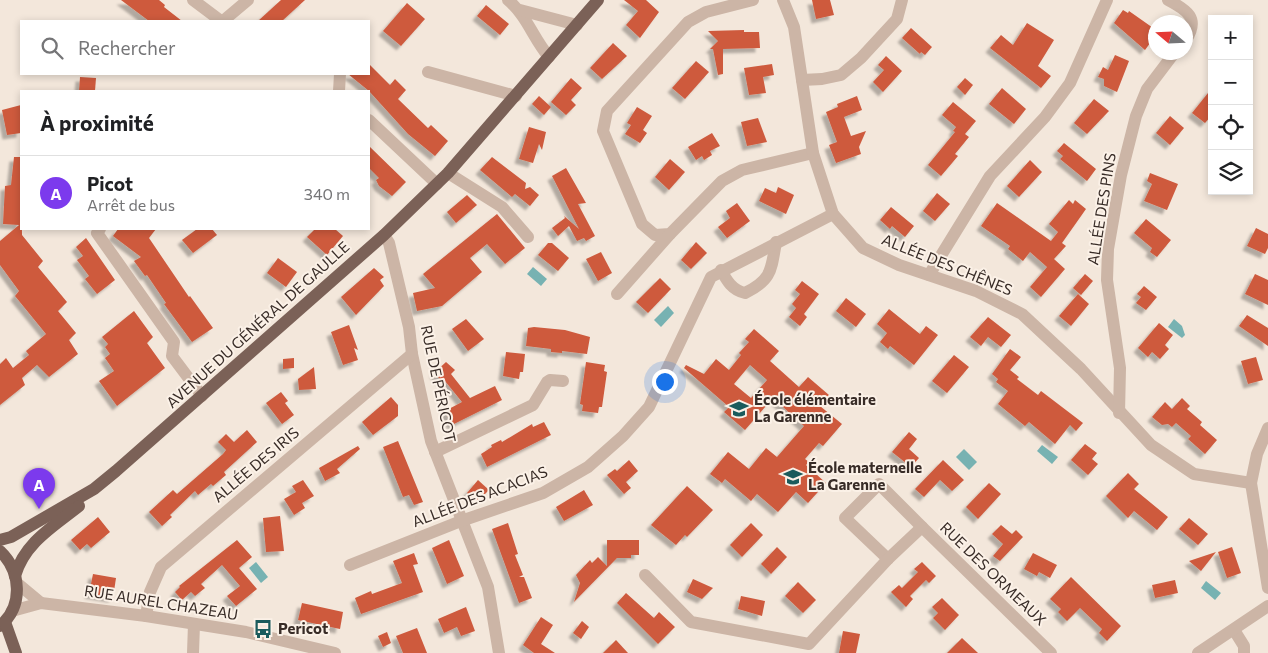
<!DOCTYPE html>
<html lang="fr">
<head>
<meta charset="utf-8">
<style>
  :root { --surface:#fff; --page:#f2f2f2; --text:#202124; --muted:#757577; --line:#e0e0e0; --accent:#7c3aed }
  body { margin:0; font-family:Commissioner,sans-serif; background:var(--page); color:var(--text) }
  .controls { position:absolute; right:15px; top:15px; display:grid; overflow:hidden; border-radius:0px; box-shadow:0 2px 8px #0003 }
  .controls button { width:45px; height:45px; display:grid; place-items:center; padding:0; border:0; border-bottom:1px solid var(--line); background:var(--surface); color:var(--text); font:25px sans-serif }
  .compass { position:absolute; left:1148px; top:15px; width:45px; height:45px; border-radius:50%; background:var(--surface); box-shadow:0 2px 8px #0003; rotate:289deg }
  .you { position:absolute; left:664px; top:381px; width:18px; height:18px; margin:-12px; border:4px solid #fff; border-radius:50%; background:#1a73e8; box-shadow:0 0 0 8px #1a73e833 }
  .badge { display:grid; place-items:center; width:32px; height:32px; border-radius:50%; background:var(--accent); color:#fff; font-size:16px; font-weight:700 }
  .pin { position:absolute; translate:-50% -41px; filter:drop-shadow(0 1px 2px #0008) }
  .pin::after { content:''; position:absolute; top:26px; width:18px; height:15px; background:inherit; clip-path:polygon(0 0,100% 0,50% 100%) }
  .list { margin:0; padding:0; list-style:none }
  h2 { display:flex; justify-content:space-between; align-items:center; height:65px; margin:0; padding:0 20px; font-size:21px }
  h2 small { font-size:16px; font-weight:400; color:var(--muted) }
  .list li { display:grid; grid-template-columns:32px 1fr auto; gap:15px; align-items:center; box-sizing:border-box; height:75px; padding:0 20px; border-top:1px solid var(--line) }
  .list b { display:block; font-size:19px; white-space:nowrap }
  .list p { margin:0; font-size:16px; white-space:nowrap; color:var(--muted) }
  .list em { font-size:16px; font-style:normal; color:var(--muted) }
  .icon { flex:none; width:28px; height:28px; fill:none; stroke:currentColor; stroke-width:2; stroke-linecap:round; stroke-linejoin:round }
  .map { position:relative; flex:none; width:1268px; height:653px; overflow:hidden }
  .search { position:absolute; background:var(--surface); box-shadow:0 2px 8px #0003; left:20px; top:20px; width:350px; height:55px; display:flex; align-items:center; gap:12px; box-sizing:border-box; padding:0 18px; border-radius:0px; color:var(--muted); font-size:19px }
  .panel { position:absolute; background:var(--surface); box-shadow:0 2px 8px #0003; left:20px; top:90px; width:350px; height:140px; border-radius:0px }
  .map>svg:first-child { display:block }
  .water { fill:#77b2b2 }
  .building { fill:#ce5a3e; fill-rule:evenodd; filter:url(#shadow) }
  .lines { fill:none; stroke-linecap:round; stroke-linejoin:round }
  .minor { stroke:#ccb5a6; stroke-width:12 }
  .major { stroke:#7b6157; stroke-width:12 }
  .labels { text-anchor:middle; stroke-width:4; stroke-linejoin:round; paint-order:stroke }
  .street-label { font-size:15px; fill:#382c27; stroke:#fbf1e7 }
  .poi-label { font-size:15px; font-weight:bold; fill:#382c27; stroke:#fbf1e7; text-anchor:start }
</style>
</head>
<body>
<div class="map">
<svg width="1268" height="653" viewBox="0 0 1268 653">
  <defs>
    <filter id="shadow"><feDropShadow dx="-4.5" dy="4.5" stdDeviation="1" flood-color="#0004"/></filter>
  </defs>
  <rect width="100%" height="100%" fill="#f3e7db"/>
  <g class="water">
    <path d="M533,267l14,12 -6,7 -14,-12z"/>
    <path d="M668,306l6,7 -13,14 -7,-7z"/>
    <path d="M1174,319l8,7 3,9 -3,3 -14,-11z"/>
    <path d="M1042,445l16,12 -6,7 -15,-13z"/>
    <path d="M964,449l13,13 -8,8 -13,-13z"/>
    <path d="M256,562l12,15 -7,6 -12,-15z"/>
    <path d="M1206,581l15,12 -6,7 -14,-12z"/>
  </g>
  <g class="building">
    <path d="M121,0h38l6,5 -1,2 18,14h-33z"/>
    <path d="M281,0h24l-23,21h-24z"/>
    <path d="M624,0h22l13,12 -19,26 -14,-13 12,-14z"/>
    <path d="M812,0h18l4,15 -18,4z"/>
    <path d="M407,3l18,16 -24,27 -18,-15z"/>
    <path d="M486,5l23,19 -9,11 -23,-19z"/>
    <path d="M1123,10l5,3 1,-2 27,19 -6,7 3,2 -8,11 -31,-27z"/>
    <path d="M1027,23l27,17 -16,26 13,10 -10,12 -51,-40 11,-13 12,10z"/>
    <path d="M911,28l21,19 -7,8 -4,-3 -1,2 -18,-16z"/>
    <path d="M744,30v2h15l1,16 -37,1v25l-5,1 -5,-26h-3l8,-8 -10,-10z"/>
    <path d="M613,43l14,13 -25,23 -12,-11z"/>
    <path d="M1115,55l14,6 -12,31 -13,-6v-7l-6,-2 5,-10 5,3z"/>
    <path d="M886,56l16,15 -19,21 -10,-10 11,-12 -6,-5z"/>
    <path d="M696,61l13,11 -24,27 -13,-11z"/>
    <path d="M369,64l21,21 5,-6 11,11 -8,9 30,29 3,-3 17,16 -13,15 -27,-22 -39,-43 -21,-17h21z"/>
    <path d="M772,64l2,11 -11,2 3,16 -17,2 -5,-27z"/>
    <path d="M80,77l16,1 -1,13h-16z"/>
    <path d="M571,78l11,10 -11,12 5,5 -10,10 -15,-13z"/>
    <path d="M965,78l8,7 -8,10 -8,-8z"/>
    <path d="M1002,88l24,21 -12,15 -25,-20z"/>
    <path d="M1212,88v27l-7,8 -13,-10z"/>
    <path d="M539,96l12,11 -7,8 -12,-11z"/>
    <path d="M857,96l5,14 -18,7 7,19 15,-5 -7,16 2,7 -25,9 -7,-18 8,-3 -11,-30 12,-5 -1,-3z"/>
    <path d="M1094,99l15,12 -22,23 -13,-11z"/>
    <path d="M953,102l23,19 -11,13 4,3 -14,17 3,2 -17,20 -13,-11 27,-33 -2,-1 3,-4 -14,-12z"/>
    <path d="M21,105v28l-14,2 -5,-25z"/>
    <path d="M637,107l15,9 -9,14 4,3 -7,10 -15,-9 6,-9 -4,-2z"/>
    <path d="M1170,116l14,12 -14,17 -14,-12z"/>
    <path d="M758,118l9,24 -20,4 -6,-24z"/>
    <path d="M529,127l17,5 -4,18 -3,-6 -6,19 -14,-4z"/>
    <path d="M712,133l8,13 -10,5 2,4 -8,5 -2,-4 -6,4 -8,-13z"/>
    <path d="M1064,143l32,26 -9,12 -27,-22 3,-3 -6,-5z"/>
    <path d="M369,146l37,36 -14,14 -13,-10 -3,-6 3,-2 -10,-10z"/>
    <path d="M14,157h7l1,78 21,26 -5,6 29,35 -9,9 18,22 -7,7 9,14 -29,23 -12,-12 -15,13 3,7 -25,20v-41l6,-6 7,10 16,-13 -3,-4 20,-17 -31,-38 4,-5 -19,-26v-24l19,-16 -16,-1 2,-38 6,-1z"/>
    <path d="M492,157l34,26 -1,6 5,-2 9,8 -9,11 -15,-12 -3,3 -32,-27z"/>
    <path d="M670,159l15,13 -16,18 -14,-13z"/>
    <path d="M1030,160l12,12 -23,25 -12,-11z"/>
    <path d="M566,168l20,35 -8,1 17,32 -9,5 -2,-3 -7,3 -8,-15 -11,10 -6,-8 13,-10 -1,-2 15,13 -27,-53z"/>
    <path d="M1150,173l28,11 -11,26 -23,-9 8,-17 -5,-3z"/>
    <path d="M778,187l16,8 -8,19 -27,-13 6,-13 11,5z"/>
    <path d="M937,193l13,11 -15,17 -12,-10z"/>
    <path d="M467,195l10,10 -21,18 -9,-11z"/>
    <path d="M1069,200l4,4 2,-4 11,9 -24,34 4,3 -12,13 11,10 -24,28 -11,-10 17,-20 -17,-15 -7,9 -15,-12 2,-3 -29,-20 16,-23 54,38 7,-9 -9,-8z"/>
    <path d="M737,203l13,18 -23,17 -9,-11 12,-9 -4,-7z"/>
    <path d="M891,207l23,19 -9,11 -13,-11 -2,3 -10,-9z"/>
    <path d="M497,214l28,34 -20,16 -18,-20 -17,14 12,14 -40,34 -25,5 -4,-18 22,-5 -12,-14z"/>
    <path d="M1146,219l25,21 -14,17 -7,-5 2,-4 -18,-15z"/>
    <path d="M1256,228l12,6v14l-3,6 -18,-8z"/>
    <path d="M118,229h38l-7,9 40,59 1,-1 23,32 -21,14 -28,-38 2,-1 -19,-28 -2,1 -11,-15 7,-4 -28,-21z"/>
    <path d="M197,229h15l5,6 -24,18 -11,-13z"/>
    <path d="M315,229h20l8,7 -16,19 -20,-18z"/>
    <path d="M86,238l29,42 -18,14 -12,-15 4,-3 -12,-16 6,-4 -7,-9z"/>
    <path d="M696,242l11,11 -16,16 -10,-9z"/>
    <path d="M548,243h4l17,15 -11,13 -20,-16z"/>
    <path d="M601,252l11,21 -14,8 -12,-22z"/>
    <path d="M278,258l19,14 -11,15 -19,-14z"/>
    <path d="M374,268l10,9 -4,3 4,6 -28,29 -15,-18z"/>
    <path d="M1085,274l8,7 -12,14 -8,-7z"/>
    <path d="M1255,274l13,6v25l-23,-11z"/>
    <path d="M660,278l11,11 -23,24 -12,-11z"/>
    <path d="M802,281l17,13 -15,20 3,3 -7,9 -11,-9 7,-9 -4,-4 8,-10 -5,-4z"/>
    <path d="M1144,286l13,11 -11,13 -10,-7 5,-6 -4,-3z"/>
    <path d="M1078,294l11,10 -18,22 -12,-10z"/>
    <path d="M846,298l20,16 -10,13 -20,-16z"/>
    <path d="M889,309l31,25 6,-8 12,9 -24,30 -24,-19 -2,3 -8,-7 7,-9 -10,-9z"/>
    <path d="M134,311l19,26 -6,6 18,25 -48,38 -18,-25 15,-10 -9,-13 5,-4 -5,-7 3,-3 -6,-7z"/>
    <path d="M1247,315l21,13v18l-29,-20z"/>
    <path d="M988,317l23,18 -10,12 -13,-10 -7,9 -11,-9z"/>
    <path d="M466,319l18,20 -16,12 -16,-22z"/>
    <path d="M1159,323l14,12 -8,10 4,4 -9,10 -8,-7 -4,5 -10,-9z"/>
    <path d="M349,325l9,25 -4,-2 4,12 -15,5 -12,-33z"/>
    <path d="M534,327l31,3 25,7 -3,17 -25,-3v2l-11,-1v-3l-25,-3 2,-18z"/>
    <path d="M754,329l25,22 -9,10 29,26 9,-10 21,18 -9,11 22,18 -19,22 -4,-3 -14,16 4,3 -3,3 20,18 -18,20 -12,-11 -18,20 -21,-18 -6,7 -26,-22 -3,4 -12,-9 18,-22 21,17 17,-21 11,9 27,-31 -31,-28 -28,32 -21,-18 5,-5 -45,-39 2,-3 18,9 12,-15 13,11 12,-15 -2,-2 10,-11 -4,-3zM750,365l17,15 -16,18 -17,-14z"/>
    <path d="M1010,349l11,8 -11,13 9,7 -2,2 21,16 3,-4 42,32 -7,8 -6,-6 -15,19 -26,-22 -4,4 -27,-22 10,-13 -12,-9 2,-3 -6,-5z"/>
    <path d="M506,352l19,2 -2,18h-3l-1,7 -16,-3z"/>
    <path d="M954,355l15,12 -22,26 -15,-12z"/>
    <path d="M1256,357l7,23 -15,4 -7,-23z"/>
    <path d="M294,358v10l-11,1v-10z"/>
    <path d="M446,362l9,8 -4,4 19,24 25,-12 7,14 -50,25 -7,-14 17,-9 -17,-21 -2,1 -9,-9z"/>
    <path d="M586,362l19,3 -1,6 3,1 -5,35h-3l-1,6 -16,-2 1,-6 -3,-1z"/>
    <path d="M314,367l2,22 -17,1 -1,-11z"/>
    <path d="M281,392l7,9 -3,2 9,12 -12,9 -16,-21z"/>
    <path d="M391,397l7,8v11l-25,19 -11,-13z"/>
    <path d="M1182,398l8,8 -3,3 15,13 -2,3 17,15 -12,14 -17,-15 3,-3 -15,-13 -4,4 -4,-3 -6,1 -10,-8 13,-15 7,7z"/>
    <path d="M544,422l7,13 -64,32 -6,-13 11,-7 -1,-2 10,-5 1,2 30,-18 1,3z"/>
    <path d="M247,430l10,12 -33,30 2,3 -13,11 -2,-2 -13,11 -3,-4 -25,24 2,2 -10,9 -13,-14 24,-22 4,4 46,-40 3,-4 -8,-8 8,-8 8,8z"/>
    <path d="M909,432l8,7 -8,10 10,9 -8,9 -19,-15z"/>
    <path d="M398,441l25,61 -9,3 -5,-10 -6,2 -20,-50z"/>
    <path d="M1085,444l12,9 -5,6 6,5 -10,11 -17,-15z"/>
    <path d="M358,446l2,3 -23,20 3,4 -15,8 -6,-13z"/>
    <path d="M629,460l9,11 -12,11 5,6 -7,6 -17,-19 8,-6 2,2z"/>
    <path d="M943,460l21,20 -12,11 -12,-11 -16,17 -9,-8z"/>
    <path d="M1128,473l11,11 -5,5 34,28 -11,13 -23,-19 -6,7 -22,-22z"/>
    <path d="M303,480l11,16 -12,7 3,5 -11,7 -10,-16 12,-7 -4,-6z"/>
    <path d="M478,480l11,10 -12,12 -10,-9z"/>
    <path d="M989,483l12,11 -23,25 -12,-12z"/>
    <path d="M687,486l26,24 -26,27 -2,-2 -9,10 -25,-20z"/>
    <path d="M584,490l9,15 -29,16 -8,-14z"/>
    <path d="M280,516l4,35 -18,1 -3,-34z"/>
    <path d="M98,517l12,15 -19,16 -4,-4 -7,6 -9,-10z"/>
    <path d="M1189,518l19,16 -10,11 -19,-16z"/>
    <path d="M508,523l10,31 -3,1 8,20 -4,2h5l8,21 -13,5 -27,-74z"/>
    <path d="M751,523l12,12 -21,22 -12,-12z"/>
    <path d="M1001,525l11,9 4,-4 7,7 -23,24 -7,-5 10,-12 -11,-10z"/>
    <path d="M237,540l15,17 -13,11 18,21 -21,17 -9,-10 13,-10 -18,-21 -21,19 4,4 -10,8 -4,-4 -9,8 -7,-8 5,-5 -1,-1z"/>
    <path d="M449,540l15,36 -17,8 -15,-36z"/>
    <path d="M607,540h32v15h-8v3h-14l-43,44 6,-19 -4,-8 14,-15 2,3 6,-6 9,9z"/>
    <path d="M777,547l10,10 -16,17 -10,-10z"/>
    <path d="M1232,547l9,26 -14,5 -9,-26z"/>
    <path d="M1216,552l-15,19 -12,-10z"/>
    <path d="M414,553l4,11 -5,1 10,27 -62,22 -6,-16 16,-7 1,3 30,-11 -9,-22z"/>
    <path d="M1033,553l24,12 -7,13 -11,-6 -2,4 -13,-7z"/>
    <path d="M922,562l14,14 -7,7 -3,-3 -16,16 3,3 -7,8 -15,-15 8,-7 3,3 16,-16 -4,-3z"/>
    <path d="M93,574l23,4 -3,20 -24,-4z"/>
    <path d="M1071,577l50,49 -14,15 -8,-8 3,-4 -22,-21 -13,13 -9,-9 3,-3 -11,-10z"/>
    <path d="M693,579l20,9 -11,11 -15,-7z"/>
    <path d="M1175,580l3,13 -23,5 -3,-13z"/>
    <path d="M798,582l18,18 -13,13 -18,-17z"/>
    <path d="M626,593l28,25 5,-6 16,15 -17,17 -41,-41z"/>
    <path d="M741,596l24,5 -3,15 -24,-7z"/>
    <path d="M942,598l17,17 -14,15 -12,-12 5,-5 -6,-6z"/>
    <path d="M302,603l41,9 -3,17 -42,-9z"/>
    <path d="M466,607l9,24 -14,5 -4,-9 -13,6 -6,-14z"/>
    <path d="M541,617l12,8 -12,19 14,9h-21l-11,-8z"/>
    <path d="M582,621l7,6 -8,12 -8,-6z"/>
    <path d="M417,628l10,25h-24l-7,-17z"/>
    <path d="M843,631l17,3 -4,19h-17z"/>
    <path d="M387,632l4,11 -8,4 -5,-11z"/>
    <path d="M962,638l16,15h-31z"/>
    <path d="M616,640l12,13h-25z"/>
  </g>
  <g class="lines">
    <g class="minor">
      <path d="M193,0l28,21"/>
      <path d="M508,0c19,16 25,38 41,57"/>
      <path d="M753,0l-47,12 -18,10 -81,89 -4,20 39,93 13,11 15,-1 52,-53 20,-11 71,-17"/>
      <path d="M783,0l11,27 19,126 20,61 30,34 36,17 77,26 46,23 59,55 70,76 43,29 57,9"/>
      <path d="M1168,0c19,10 32,18 18,40"/>
      <path d="M520,10l57,15"/>
      <path d="M223,21l25,-21"/>
      <path d="M428,72l88,24"/>
      <path d="M802,80l20,-1 19,-4 20,-17 36,-39 5,-19"/>
      <path d="M339,91l1,-17"/>
      <path d="M369,120l68,64"/>
      <path d="M448,173l54,34 26,30"/>
      <path d="M100,229l-3,4 77,109 -2,14 30,40"/>
      <path d="M384,235l5,8 20,84 3,27 19,87 57,146 11,66"/>
      <path d="M721,270c6,11 11,20 24,23 27,-13 26,-23 31,-51"/>
      <path d="M929,275l61,-99 55,-59 25,-34 37,-83"/>
      <path d="M617,294l53,-60"/>
      <path d="M1119,413l1,-45 -13,-88 1,-31 13,-74 15,-59 11,-27 28,-37"/>
      <path d="M1268,428l-11,26 -6,29 17,105"/>
      <path d="M435,452l98,-47 14,-23 3,-2 13,1"/>
      <path d="M888,559l-43,-41 34,-34 43,43"/>
      <path d="M350,565l111,-44 82,-28 45,-26 35,-31 26,-29 62,-130 122,-63"/>
      <path d="M645,575l46,47 118,22 79,-85 34,-32 129,126"/>
      <path d="M17,583l24,20"/>
      <path d="M12,611l29,-8 105,13 100,16 89,21"/>
      <path d="M146,616l4,-24 11,-25 251,-213"/>
      <path d="M1234,630l10,16v7"/>
      <path d="M193,653l1,-29"/>
      <path d="M1198,653l70,-47"/>
    </g>
    <g class="major">
      <path d="M0,540l11,-3 83,-48 22,-18 268,-236 64,-62 150,-173"/>
      <path d="M0,551c21,20 24,55 0,75"/>
      <path d="M15,576c9,-33 39,-50 64,-70"/>
      <path d="M5,622l11,31"/>
    </g>
  </g>
  <defs>
    <g id="school-bare" transform="scale(1.5)"><path d="M0-5L7-2L0 1L-7-2ZM-4 1L0 2.5L4 1V4Q0 6-4 4Z" fill="#1a5b5c" stroke="#fbf1e7" stroke-width="2.5" paint-order="stroke"/></g>
    <g id="bus-bare" transform="scale(1.5)"><path d="M-5-6H5V4H4V6H2V4H-2V6H-4V4H-5ZM-3.5-4V0h7V-4ZM-3.5 1.2v1.5H-2V1.2ZM2 1.2v1.5H3.5V1.2Z" fill="#1a5b5c" stroke="#fbf1e7" stroke-width="2.5" paint-order="stroke"/></g>
  </defs>
  <g fill-rule="evenodd">
    <use href="#school-bare" x="739" y="409"/>
    <use href="#school-bare" x="793" y="477"/>
    <use href="#bus-bare" x="263" y="629"/>
  </g>
  <g class="labels">
    <g class="street-label">
      <text transform="translate(1102 209) rotate(-81)" y="5">ALLÉE DES PINS</text>
      <text transform="translate(947 265) rotate(22)" y="5">ALLÉE DES CHÊNES</text>
      <text transform="translate(258 325) rotate(-42)" y="5">AVENUE DU GÉNÉRAL DE GAULLE</text>
      <text transform="translate(438 384) rotate(78)" y="5">RUE DE PÉRICOT</text>
      <text transform="translate(256 465) rotate(-40)" y="5">ALLÉE DES IRIS</text>
      <text transform="translate(480 497) rotate(-21)" y="5">ALLÉE DES ACACIAS</text>
      <text transform="translate(993 574) rotate(44)" y="5">RUE DES ORMEAUX</text>
      <text transform="translate(161 603) rotate(9)" y="5">RUE AUREL CHAZEAU</text>
    </g>
    <g class="poi-label">
      <text x="754" y="405">École élémentaire<tspan x="754" dy="17">La Garenne</tspan></text>
      <text x="808" y="473">École maternelle<tspan x="808" dy="17">La Garenne</tspan></text>
      <text x="278" y="634">Pericot</text>
    </g>
  </g>
</svg>
<div class="controls">
<button>+</button>
<button>−</button>
<button><svg class="icon" aria-label="locate" viewBox="0 0 24 24"><circle cx="12" cy="12" r="6"/><path d="M12 2v4M12 18v4M2 12h4M18 12h4"/></svg></button>
<button><svg class="icon" aria-label="layers" viewBox="0 0 24 24"><path d="M12 4l9 5-9 5-9-5zM3 14l9 5 9-5"/></svg></button>
</div>
<svg class="compass" viewBox="-18 -18 36 36"><path d="M0-13l5 13h-10z" fill="#e53935"/><path d="M0 13l5-13h-10z" fill="#757577"/></svg>
<div class="you"></div>
<div class="pin badge" style="left:39px;top:509px">A</div>
<div class="search"><svg class="icon" aria-label="search" viewBox="0 0 24 24"><circle cx="10" cy="10" r="6"/><path d="M15 15l6 6"/></svg>Rechercher</div>
<section class="panel">
<h2>À proximité<small></small></h2>
<ul class="list">
<li><span class="badge">A</span><div><b>Picot</b><p>Arrêt de bus</p></div><em>340 m</em></li>
</ul>
</section>
</div>
</body>
</html>
